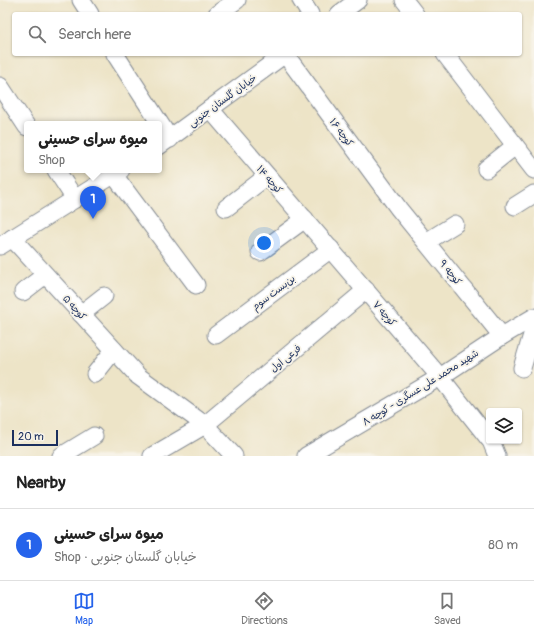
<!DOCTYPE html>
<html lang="en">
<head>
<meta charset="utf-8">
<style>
  :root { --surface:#fff; --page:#f2f2f2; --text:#222; --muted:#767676; --line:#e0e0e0; --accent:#2563eb }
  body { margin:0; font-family:Pangolin,"Playpen Sans Arabic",sans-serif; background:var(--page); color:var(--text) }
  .controls { position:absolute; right:12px; bottom:12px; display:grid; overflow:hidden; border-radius:4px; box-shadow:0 1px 3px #0004 }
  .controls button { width:36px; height:36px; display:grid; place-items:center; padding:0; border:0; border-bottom:1px solid var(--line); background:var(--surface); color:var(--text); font:20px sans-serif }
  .scale { position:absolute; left:12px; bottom:10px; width:46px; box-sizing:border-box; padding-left:4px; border:2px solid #1b2f5e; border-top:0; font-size:11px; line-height:14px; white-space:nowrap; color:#1b2f5e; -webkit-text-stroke:3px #f7f3e8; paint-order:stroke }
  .you { position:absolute; left:264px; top:243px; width:14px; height:14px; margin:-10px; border:3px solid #fff; border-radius:50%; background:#1a73e8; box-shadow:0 0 0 6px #1a73e833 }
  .badge { display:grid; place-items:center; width:26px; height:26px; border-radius:50%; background:var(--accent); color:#fff; font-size:13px; font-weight:700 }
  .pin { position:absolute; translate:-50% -33px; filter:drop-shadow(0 1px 2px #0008) }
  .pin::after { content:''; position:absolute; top:21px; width:14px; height:12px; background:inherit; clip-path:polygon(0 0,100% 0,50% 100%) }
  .popup { position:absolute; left:24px; top:121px; width:138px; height:52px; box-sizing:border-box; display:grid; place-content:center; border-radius:4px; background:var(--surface); filter:drop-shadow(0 1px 3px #0005); font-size:13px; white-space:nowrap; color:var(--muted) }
  .popup b { font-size:15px; color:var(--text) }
  .popup::after { content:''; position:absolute; left:50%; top:100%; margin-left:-8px; border:8px solid transparent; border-top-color:var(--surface) }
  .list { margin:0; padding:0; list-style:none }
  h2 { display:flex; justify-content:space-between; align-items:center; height:52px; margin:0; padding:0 16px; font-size:17px }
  h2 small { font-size:13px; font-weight:400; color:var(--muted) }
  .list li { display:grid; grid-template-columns:26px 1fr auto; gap:12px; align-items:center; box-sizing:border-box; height:72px; padding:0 16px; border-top:1px solid var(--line) }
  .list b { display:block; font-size:15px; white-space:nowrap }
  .list p { margin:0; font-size:13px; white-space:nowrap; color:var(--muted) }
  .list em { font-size:13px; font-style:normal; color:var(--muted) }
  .icon { flex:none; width:22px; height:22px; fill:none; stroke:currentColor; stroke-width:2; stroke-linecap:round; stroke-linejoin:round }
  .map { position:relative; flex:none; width:534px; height:456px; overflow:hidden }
  .search { position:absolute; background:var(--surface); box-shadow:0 1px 3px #0004; left:12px; right:12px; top:12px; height:44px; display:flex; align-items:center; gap:10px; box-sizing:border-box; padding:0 14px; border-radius:4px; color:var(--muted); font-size:15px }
  .sheet { height:124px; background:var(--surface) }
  nav { display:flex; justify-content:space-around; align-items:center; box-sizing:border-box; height:56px; border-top:1px solid var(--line); background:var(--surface); font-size:11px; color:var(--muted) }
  nav a { display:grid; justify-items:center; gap:2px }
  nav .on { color:var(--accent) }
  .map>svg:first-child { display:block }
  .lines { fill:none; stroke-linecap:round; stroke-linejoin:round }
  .street-casing { stroke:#848a92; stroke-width:19 }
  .street { stroke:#fff; stroke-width:17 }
  .labels { text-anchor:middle; stroke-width:3.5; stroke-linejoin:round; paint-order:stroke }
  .street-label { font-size:10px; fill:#1b2f5e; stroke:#f7f3e8 }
</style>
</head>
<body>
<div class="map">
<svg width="534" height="456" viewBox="0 0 534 456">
  <rect width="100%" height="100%" fill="#f7f3e8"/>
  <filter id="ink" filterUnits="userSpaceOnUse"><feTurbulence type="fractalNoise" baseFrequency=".025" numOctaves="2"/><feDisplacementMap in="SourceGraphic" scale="8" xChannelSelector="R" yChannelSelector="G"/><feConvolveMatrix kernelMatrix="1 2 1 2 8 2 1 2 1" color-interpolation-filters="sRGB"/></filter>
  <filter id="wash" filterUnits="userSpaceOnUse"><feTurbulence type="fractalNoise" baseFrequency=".012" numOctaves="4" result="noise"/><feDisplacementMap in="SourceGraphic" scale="16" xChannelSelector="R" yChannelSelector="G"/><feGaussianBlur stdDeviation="0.9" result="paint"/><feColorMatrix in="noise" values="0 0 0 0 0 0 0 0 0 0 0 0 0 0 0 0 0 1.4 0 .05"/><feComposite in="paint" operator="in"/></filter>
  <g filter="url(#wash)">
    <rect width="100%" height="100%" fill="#ede4c7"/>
  </g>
  <g filter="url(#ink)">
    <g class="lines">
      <g class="street-casing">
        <g id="street">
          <path d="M81,0l9,14"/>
          <path d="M301,0l9,14"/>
          <path d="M404,0l11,14"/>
          <path d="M217,14l20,-14"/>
          <path d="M339,14l19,-14"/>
          <path d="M115,54l55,85"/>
          <path d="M285,54l114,155 103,127"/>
          <path d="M445,54l89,116"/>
          <path d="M0,86l27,41"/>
          <path d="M210,109l230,268 49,62"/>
          <path d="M159,146l126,-92"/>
          <path d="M486,169l29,-23"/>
          <path d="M56,170l19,29"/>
          <path d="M114,175l82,110"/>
          <path d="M515,206l19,-12"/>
          <path d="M226,208l41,-32"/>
          <path d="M12,238l126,138 67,49 29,31"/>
          <path d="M426,242l29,-18"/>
          <path d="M0,246l121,-76"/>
          <path d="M260,252l45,-33"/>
          <path d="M23,292l22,-17"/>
          <path d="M81,314l23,-18"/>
          <path d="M216,335l115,-86"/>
          <path d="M522,368l12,-40"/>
          <path d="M95,374l19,-24"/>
          <path d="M491,441l6,15"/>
          <path d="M61,456l33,-20"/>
          <path d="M152,456l53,-31 161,-135"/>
          <path d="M306,456l134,-79 62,-41 32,-19"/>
        </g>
      </g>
      <use href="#street" class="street"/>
    </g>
  </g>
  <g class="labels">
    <g class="street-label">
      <text transform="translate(222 100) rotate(-36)" y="4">خیابان گلستان جنوبی</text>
      <text transform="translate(342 132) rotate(53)" y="4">کوچه ۱۶</text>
      <text transform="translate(270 179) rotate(49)" y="4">کوچه ۱۴</text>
      <text transform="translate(451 272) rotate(51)" y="4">کوچه ۹</text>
      <text transform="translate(273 292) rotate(-37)" y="4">بن‌بست سوم</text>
      <text transform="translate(75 307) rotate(48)" y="4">کوچه ۵</text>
      <text transform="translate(385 313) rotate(49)" y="4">کوچه ۷</text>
      <text transform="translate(285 358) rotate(-40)" y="4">فرعی اول</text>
      <text transform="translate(420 387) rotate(-32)" y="4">شهید محمد علی عسگری - کوچه ۸</text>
    </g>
  </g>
</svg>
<div class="controls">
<button><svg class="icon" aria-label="layers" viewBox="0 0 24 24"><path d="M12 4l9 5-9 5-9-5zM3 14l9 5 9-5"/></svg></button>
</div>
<div class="scale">20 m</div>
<div class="you"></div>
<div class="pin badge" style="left:93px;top:219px">1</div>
<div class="popup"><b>میوه سرای حسینی</b>Shop</div>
<div class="search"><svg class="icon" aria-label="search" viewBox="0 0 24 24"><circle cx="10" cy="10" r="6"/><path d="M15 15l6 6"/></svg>Search here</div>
</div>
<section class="sheet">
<h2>Nearby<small></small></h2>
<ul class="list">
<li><span class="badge">1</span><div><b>میوه سرای حسینی</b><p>Shop · خیابان گلستان جنوبی</p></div><em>80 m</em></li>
</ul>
</section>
<nav>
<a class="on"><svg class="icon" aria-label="map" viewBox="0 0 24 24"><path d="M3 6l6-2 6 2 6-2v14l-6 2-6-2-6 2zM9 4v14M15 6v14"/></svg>Map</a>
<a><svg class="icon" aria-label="directions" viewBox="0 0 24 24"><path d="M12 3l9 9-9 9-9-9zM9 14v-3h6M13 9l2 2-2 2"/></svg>Directions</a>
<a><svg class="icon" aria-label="saved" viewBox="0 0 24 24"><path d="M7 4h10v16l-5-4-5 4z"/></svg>Saved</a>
</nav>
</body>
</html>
